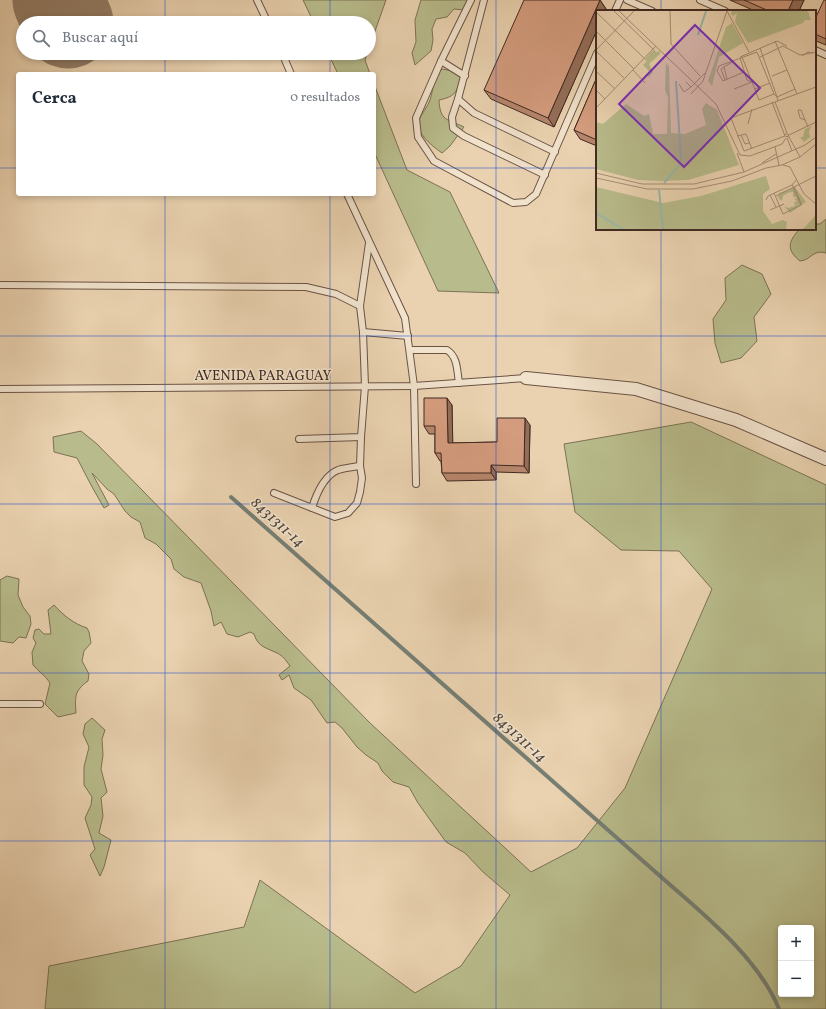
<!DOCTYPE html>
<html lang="es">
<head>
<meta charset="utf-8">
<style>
  :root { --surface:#fff; --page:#f6f6f7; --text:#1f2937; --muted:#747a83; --line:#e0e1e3 }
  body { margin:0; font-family:Vollkorn,serif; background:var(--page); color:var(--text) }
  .controls { position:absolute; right:12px; bottom:12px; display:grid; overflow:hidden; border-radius:4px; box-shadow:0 2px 6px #0003 }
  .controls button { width:36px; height:36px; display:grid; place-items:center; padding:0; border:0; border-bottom:1px solid var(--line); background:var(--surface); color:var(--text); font:20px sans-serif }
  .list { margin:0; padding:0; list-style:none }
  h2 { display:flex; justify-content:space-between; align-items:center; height:52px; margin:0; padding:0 16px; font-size:17px }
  h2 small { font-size:13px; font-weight:400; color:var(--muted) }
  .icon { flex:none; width:22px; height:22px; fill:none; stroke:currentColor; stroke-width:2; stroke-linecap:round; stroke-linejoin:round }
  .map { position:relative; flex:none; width:826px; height:1009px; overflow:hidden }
  .search { position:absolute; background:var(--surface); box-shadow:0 2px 6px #0003; left:16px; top:16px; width:360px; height:44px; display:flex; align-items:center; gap:10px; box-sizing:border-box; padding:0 14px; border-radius:22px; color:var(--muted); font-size:15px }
  .panel { position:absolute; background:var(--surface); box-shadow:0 2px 6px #0003; left:16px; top:72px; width:360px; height:124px; border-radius:4px }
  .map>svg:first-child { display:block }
  .green { fill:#b8bb8b; stroke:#7c7256; fill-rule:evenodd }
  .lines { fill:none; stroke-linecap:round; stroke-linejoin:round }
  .stream { stroke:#757f74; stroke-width:4 }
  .runway { stroke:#957e68; stroke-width:91 }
  .service-casing { stroke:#6a5345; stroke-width:8 }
  .minor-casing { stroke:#6a5345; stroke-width:14 }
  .service { stroke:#f1e2cc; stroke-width:6 }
  .minor { stroke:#f1e2cc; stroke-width:12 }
  .wall { fill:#b6866c; stroke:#402921 }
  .shaded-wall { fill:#946d58; stroke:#402921 }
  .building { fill:#d49c7e; stroke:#402921 }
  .grid { fill:none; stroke:#1d4ed8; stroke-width:1; stroke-opacity:0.55 }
  .labels { text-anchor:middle; stroke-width:3; stroke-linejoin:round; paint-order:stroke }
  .street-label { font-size:14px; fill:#402921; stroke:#f1e2cc }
  .water-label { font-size:15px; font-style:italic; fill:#52463d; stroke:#f1e2cc }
  .inset-river { fill:none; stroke:#98b8ab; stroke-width:2 }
  .inset-road { fill:none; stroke:#a68e77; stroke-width:1 }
  .view { fill:#7b2cbf; fill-opacity:0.15; stroke:#7b2cbf; stroke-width:2 }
  .inset-edge { fill:none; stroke:#402921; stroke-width:2 }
</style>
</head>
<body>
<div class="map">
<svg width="826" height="1009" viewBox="0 0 826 1009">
  <rect width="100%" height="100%" fill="#ead2b0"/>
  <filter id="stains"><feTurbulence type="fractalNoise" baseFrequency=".005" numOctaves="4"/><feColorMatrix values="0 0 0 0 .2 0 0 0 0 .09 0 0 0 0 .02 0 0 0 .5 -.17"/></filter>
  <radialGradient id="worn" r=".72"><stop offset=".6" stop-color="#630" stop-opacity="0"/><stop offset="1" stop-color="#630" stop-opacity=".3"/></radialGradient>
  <g class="green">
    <path d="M303,0h83l-17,48v-25h-55z"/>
    <path d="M421,0h47l-4,10 -10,-1 -7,8 -11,2 -4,10 1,11 -2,11 -16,14 -3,-12 4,-11 -1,-22z"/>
    <path d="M328,53h39l-2,7 5,14h-32z"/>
    <path d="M442,69l11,2 8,7c-4,15 -7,19 -22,22 1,21 8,19 25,27l-14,19 -8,7c-11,-8 -30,-22 -21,-37 3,-6 7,-10 9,-16 5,-15 0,-18 12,-31z"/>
    <path d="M374,84l33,86 43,22 49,101 -61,-2 -64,-139z"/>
    <path d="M826,219v34c-14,-4 -14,7 -26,8 -14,-11 -12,-20 0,-32h15v-5h5z"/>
    <path d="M742,265l20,9 9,20 -17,23 3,24 -16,17 -20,5 -6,-20 -2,-24 13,-19 -1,-22z"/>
    <path d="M691,422l135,63v524h-781l4,-43 195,-39 16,-47 155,113 46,-27 49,-71 -27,-23 -18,-19 -19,-11 -28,-39 -9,-16 -16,-5 -11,-11 -4,-8 -12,-8 -9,-8 -15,-19 -7,-6 -8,1 -16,-23 -17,-12 -5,-13 -7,5 -3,-5 11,-9c-3,-4 -6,-9 -11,-12 -11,-6 -21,-6 -25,-20l-4,-2 -12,5 -11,-3 -6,-12 -7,4 -3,-15 -10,-28 -17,-6 -10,-8 -3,-10 -15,-15 -11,-6 -5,-16 -9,-5 -6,-6 -11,-17 -7,-5 -15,-16 17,32 -5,3 -13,-23 -14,-27 -23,-6 -1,-15 28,-6 16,13 273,279 161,149 46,-24 48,-60 87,-199 -33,-38 -58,-1 -46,-38 -11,-68zM781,928h30v66h-30z"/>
    <path d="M7,576l12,3 -1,16 5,12 7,9 1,8 -5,14 -7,-1 -6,6 -13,-2v-61z"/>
    <path d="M54,605c9,10 20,19 33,23l2,4 2,11 -7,8 -2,10 7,13 -1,7c-14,10 -13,16 -12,32l-18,4 -13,-13 5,-21c-4,-7 -12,-12 -17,-18l-1,-13 4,-9 -3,-5 2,-8 4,-1 5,5h7l-3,-24z"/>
    <path d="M92,718l13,12 -3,9 1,16 -2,14 6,23 -6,6 2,18 -4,17 12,7 -7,27 -4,9 -10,-21 5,-6 -10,-31 6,-13 1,-8 -8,-12v-18l5,-20 -6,-13 2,-10z"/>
  </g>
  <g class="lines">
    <path class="stream" d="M231,497l429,379c41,36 98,81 119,133"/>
    <path class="runway" d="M58,0l10,23"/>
    <g class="service-casing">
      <g id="service">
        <path d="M257,0l11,23"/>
        <path d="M471,0l-30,61 -25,57 2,19 16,24 79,42 13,-1 10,-8 61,-141"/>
        <path d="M484,0l-26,99 16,14 81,39"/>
        <path d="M627,0l25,11"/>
        <path d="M700,0l25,11"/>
        <path d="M615,11l5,-11"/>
        <path d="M815,50l11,5"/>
        <path d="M282,53l9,21"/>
        <path d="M441,61l24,15"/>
        <path d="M458,99l-6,18 1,11 11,8 81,39"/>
        <path d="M347,194l58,124 9,68 2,98"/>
        <path d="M0,285l306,2 30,7 24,12"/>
        <path d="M363,332l45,4"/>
        <path d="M410,350h37c11,7 10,21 12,33"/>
        <path d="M0,389l414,-3 112,-8"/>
        <path d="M299,439l62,-2 4,-51 -2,-54 -3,-26 9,-63"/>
        <path d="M274,493l61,24 13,-4 9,-10 3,-11 2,-14 -2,-12 1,-29"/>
        <path d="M312,508c4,-13 11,-32 26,-38 7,-2 15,-3 22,-4"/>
        <path d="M0,704h40"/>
      </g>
    </g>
    <g class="minor-casing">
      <path id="minor" d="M526,378l110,11 100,31 90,39"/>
    </g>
    <use href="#service" class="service"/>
    <use href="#minor" class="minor"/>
  </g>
  <g class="wall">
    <path d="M600,0l6,9 -52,118 -63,-28 -7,-9z"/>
    <path d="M730,0h74l-5,11h-44z"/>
    <path d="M826,0v45l-10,-4 -1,-2v-20z"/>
    <path d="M597,77v69l-17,-7 -6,-9z"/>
    <path d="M452,405v38l45,-1 33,-17 -1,48 -33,-1v8l-49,1 -5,-8 -1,-12h-1l-5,-8v-19h-6l-5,-8z"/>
  </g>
  <g class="shaded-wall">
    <path d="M600,0l6,9 -1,2h-8v19l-43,97 -6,-9z"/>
    <path d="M793,0h11l-5,11h-11z"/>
    <path d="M447,398l5,7 1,45 -5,-7z"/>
    <path d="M525,418l5,7 -1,48 -5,-7z"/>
    <path d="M491,465l5,7v8l-5,-7z"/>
  </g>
  <g class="building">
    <path d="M524,0h76l-52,118 -64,-28z"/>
    <path d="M744,0h49l-5,11h-19z"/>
    <path d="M824,0h2v39l-11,-5v-15z"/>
    <path d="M597,77v63l-23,-10z"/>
    <path d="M424,398h23l1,45 49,-1v-24h28l-1,48 -33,-1v8h-49l-1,-20h-6v-27h-11z"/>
  </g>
  <path class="grid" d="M165,0v23M330,0v23M496,0v1009M661,0v11M165,53v21M330,53v21M0,168h18M374,168h223M815,168h11M165,194v815M330,194v815M661,229v780M0,336h826M0,504h826M0,673h826M0,841h826"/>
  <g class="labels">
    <g class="street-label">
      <text x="263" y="380">AVENIDA PARAGUAY</text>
    </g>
    <g class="water-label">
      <text transform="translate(278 522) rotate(42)" y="5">8431311-14</text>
      <text transform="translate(520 737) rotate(42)" y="5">8431311-14</text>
    </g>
  </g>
  <g transform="translate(596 10)">
    <rect width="220" height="220" fill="#ead2b0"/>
    <path d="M136,1h76l3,9h-6l-2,3 -55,20 -13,-21 2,-9 -4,3 -2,-2zM136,13l11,20 -24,14 -7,29 -4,-5 18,-54zM58,39l2,3 4,-1v3l-11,10 4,8 -4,5 -3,-2 3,-4 -6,-6 4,-4 -3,-1zM70,53l3,4 2,66 14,1 21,-9 -4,-16 4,-6 11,7 22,55 -51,15 -25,1 -25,-1 -42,-11v-47l7,2 23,-20 18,12 5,-2 4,20h14l1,-36 -3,-8zM216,116l-3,5 1,6 -6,5 -4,-5h3l2,-8zM170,166l4,13 -7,5v17l9,13 11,-4 4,2 -1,7h-190v-42l67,16 38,-7zM199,177l11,15 -16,11 -6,-7 4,2 7,-2 -1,-4 3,-1 -3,-2 3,-1 -1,-1h-3v-5l-5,1 -5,3 -1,5 -4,-3 1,-5zM220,205v14h-13l11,-12z" fill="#b8bb8b"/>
    <path class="inset-river" d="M102,25l8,-24M68,173l14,-16 3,-9 -5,-77M63,180l4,39M0,203l27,16"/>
    <path class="inset-road" d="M18,1l39,38M23,1l97,93 24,51 10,1 32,-12 4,-6M74,1l1,33 29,32M131,1l22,41M0,2l48,46M0,21l38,38M179,31l22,53M0,40l38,-39M0,41l29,28M206,46l6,-4 5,1M144,47l37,-16 10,5M164,47l23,-11 17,9 16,-3M144,48l7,22 5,2 -10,-25M128,57l-3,2 4,11M37,60l12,13M0,61l19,18M148,62l-21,9 -6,-10 2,-5 38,-14 17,42M176,66l15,-6M131,69l-3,-12 10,-6M90,72l5,5 14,-14M83,74l5,8 7,-5M138,79l18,-7 7,18 15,-6 3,3 -17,-49M159,79l15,-6M0,80l9,9M95,84l12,-13 24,-70M182,91l-1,-4 18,-8M176,92l13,34 4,1 -1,-3h-3M179,92l12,31M0,98l60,-62M209,110l-5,-2 -2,-8h3l7,17M152,114l4,-15M145,125l4,9 4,-1M193,125l27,-13M141,126l9,-2 6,15M189,126l-41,15 -13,-33 85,-31M193,127l11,20M191,128l5,13M179,137l4,18M141,143l7,19M166,153l14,-9M187,155l7,2 14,27 12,10M0,163l46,11h52l50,-12 61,-27 11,-8M0,168l51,11h46l39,-8 34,-13 16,-3 18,-8 16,-13M196,175l3,4 6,14v2l-8,-17M178,183l9,21 18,-9M174,185l6,12M180,186l40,-20M170,190l2,-4 24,-11 5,-6M174,200l14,-6"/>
    <path class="view" d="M99,15l65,63 -76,79 -65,-63z"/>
    <rect width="220" height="220" class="inset-edge"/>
  </g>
  <rect width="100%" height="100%" filter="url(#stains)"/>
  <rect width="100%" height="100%" fill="url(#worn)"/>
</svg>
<div class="controls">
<button>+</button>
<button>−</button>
</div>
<div class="search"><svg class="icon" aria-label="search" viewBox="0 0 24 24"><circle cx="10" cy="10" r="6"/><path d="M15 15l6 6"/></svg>Buscar aquí</div>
<section class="panel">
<h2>Cerca<small>0 resultados</small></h2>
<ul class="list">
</ul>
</section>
</div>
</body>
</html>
